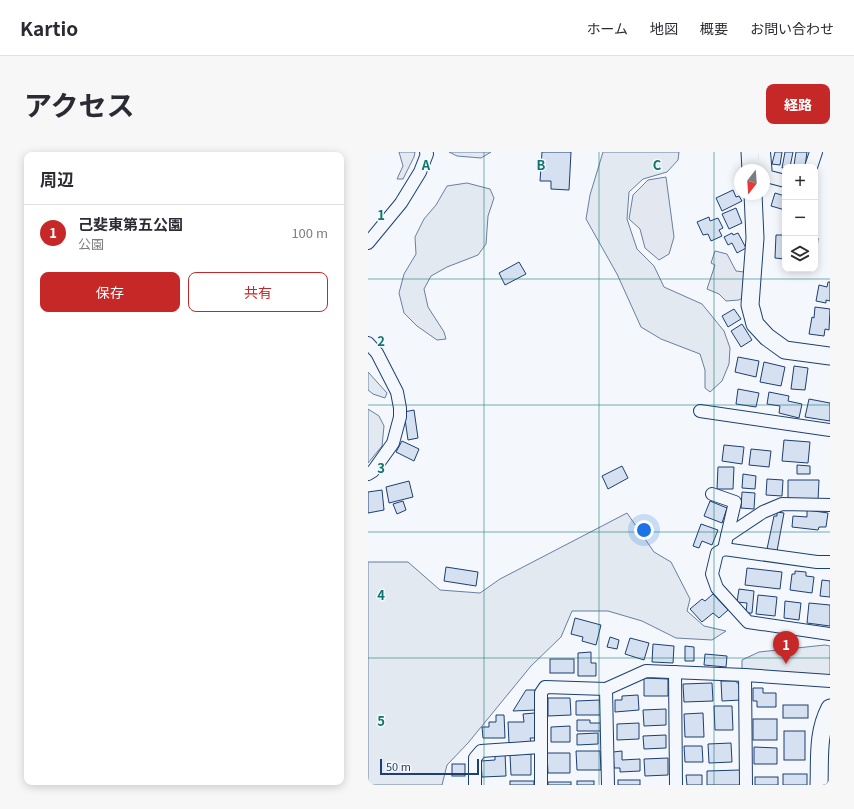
<!DOCTYPE html>
<html lang="ja">
<head>
<meta charset="utf-8">
<style>
  :root { --surface:#fff; --page:#f7f7f7; --text:#2b2b33; --muted:#7c7c81; --line:#e1e1e2; --accent:#c62828 }
  body { margin:0; font-family:Georgia,"Noto Sans JP",serif; background:var(--page); color:var(--text) }
  .controls { position:absolute; right:12px; top:12px; display:grid; overflow:hidden; border-radius:8px; box-shadow:0 2px 10px #0003 }
  .controls button { width:36px; height:36px; display:grid; place-items:center; padding:0; border:0; border-bottom:1px solid var(--line); background:var(--surface); color:var(--text); font:20px sans-serif }
  .compass { position:absolute; left:366px; top:12px; width:36px; height:36px; border-radius:50%; background:var(--surface); box-shadow:0 2px 10px #0003; rotate:197deg }
  .scale { position:absolute; left:12px; bottom:10px; width:99px; box-sizing:border-box; padding-left:4px; border:2px solid #1d3f73; border-top:0; font-size:11px; line-height:14px; white-space:nowrap; color:#1d3f73; -webkit-text-stroke:3px #f4f7fb; paint-order:stroke }
  .you { position:absolute; left:276px; top:378px; width:14px; height:14px; margin:-10px; border:3px solid #fff; border-radius:50%; background:#1a73e8; box-shadow:0 0 0 6px #1a73e833 }
  .badge { display:grid; place-items:center; width:26px; height:26px; border-radius:50%; background:var(--accent); color:#fff; font-size:13px; font-weight:700 }
  .pin { position:absolute; translate:-50% -33px; filter:drop-shadow(0 1px 2px #0008) }
  .pin::after { content:''; position:absolute; top:21px; width:14px; height:12px; background:inherit; clip-path:polygon(0 0,100% 0,50% 100%) }
  .list { margin:0; padding:0; list-style:none }
  h2 { display:flex; justify-content:space-between; align-items:center; height:52px; margin:0; padding:0 16px; font-size:17px }
  h2 small { font-size:13px; font-weight:400; color:var(--muted) }
  .list li { display:grid; grid-template-columns:26px 1fr auto; gap:12px; align-items:center; box-sizing:border-box; height:56px; padding:0 16px; border-top:1px solid var(--line) }
  .list b { display:block; font-size:15px; white-space:nowrap }
  .list p { margin:0; font-size:13px; white-space:nowrap; color:var(--muted) }
  .list em { font-size:13px; font-style:normal; color:var(--muted) }
  .actions { display:flex; gap:8px; padding:12px 16px }
  .actions a { flex:1; padding:9px 0; border:1px solid var(--accent); border-radius:8px; text-align:center; font-size:14px; color:var(--accent) }
  .actions .main { background:var(--accent); color:#fff }
  .icon { flex:none; width:22px; height:22px; fill:none; stroke:currentColor; stroke-width:2; stroke-linecap:round; stroke-linejoin:round }
  .map { position:relative; flex:none; width:462px; height:633px; overflow:hidden; border-radius:8px }
  header { display:flex; align-items:center; gap:24px; box-sizing:border-box; height:56px; padding:0 20px; background:var(--surface); border-bottom:1px solid var(--line) }
  header strong { font-size:19px }
  nav { display:flex; gap:22px; margin-inline-start:auto; font-size:14px }
  .intro { display:flex; align-items:center; justify-content:space-between; box-sizing:border-box; height:96px; padding:0 24px }
  h1 { margin:0; font-size:28px }
  .button { padding:10px 18px; border-radius:8px; background:var(--accent); color:#fff; font-size:14px; font-weight:700 }
  main { display:flex; gap:24px; padding:0 24px }
  aside { flex:1; background:var(--surface); border-radius:8px; box-shadow:0 2px 10px #0003 }
  .map>svg:first-child { display:block }
  .green { fill:#e3e9f0; stroke:#687fa3 }
  .parking { fill:#e3e8f0; stroke:#687fa3 }
  .building { fill:#d5e0f0; stroke:#1d3f73 }
  .lines { fill:none; stroke-linecap:round; stroke-linejoin:round }
  .street-casing { stroke:#1d3f73; stroke-width:14 }
  .secondary-casing { stroke:#1d3f73; stroke-width:19 }
  .street { stroke:#f4f7fb; stroke-width:12 }
  .secondary { stroke:#f4f7fb; stroke-width:17 }
  .grid { fill:none; stroke:#0f766e; stroke-width:1; stroke-opacity:0.55 }
  .grid-label { font-size:13px; text-anchor:middle; font-weight:bold; fill:#0f766e; stroke:#f4f7fb; stroke-width:3; stroke-linejoin:round; paint-order:stroke }
</style>
</head>
<body>
<header>
<strong>Kartio</strong>
<nav><a>ホーム</a><a>地図</a><a>概要</a><a>お問い合わせ</a></nav>
</header>
<div class="intro"><h1>アクセス</h1><a class="button">経路</a></div>
<main>
<aside>
<h2>周辺<small></small></h2>
<ul class="list">
<li><span class="badge">1</span><div><b>己斐東第五公園</b><p>公園</p></div><em>100 m</em></li>
</ul>
<div class="actions"><a class="main">保存</a><a>共有</a></div>
</aside>
<div class="map">
<svg width="462" height="633" viewBox="0 0 462 633">
  <rect width="100%" height="100%" fill="#f4f7fb"/>
  <g class="green">
    <path d="M31,0h16l-1,5 -11,22h-6l6,-13z"/>
    <path d="M81,0h42l-10,6 -24,-2z"/>
    <path d="M235,0h76l-1,8 -11,12 -24,7 -14,13 -2,27 10,30 17,17 10,21 38,17 22,27 6,17 -1,16 -7,17 -12,11 -5,-4v-18l-5,-16 -39,-15 -20,-12 -24,-53 -31,-55 4,-24z"/>
    <path d="M99,31l23,6 4,9 -6,18 -2,28 -8,11 -31,12 -16,9 -7,13 4,18 16,25 2,7 -9,1 -20,-14 -13,-13 -5,-20 5,-19 12,-20 -1,-17 9,-18 12,-14 11,-19z"/>
    <path d="M0,220l19,21 -2,5 -12,-4 -5,-4z"/>
    <path d="M0,257l11,7 5,10 -2,20 -14,17z"/>
    <path d="M259,361l27,39 17,10 19,37 -3,12 17,15 22,5 -14,9 -36,-2 -34,-17 -34,-10h-36l-11,26 -30,29 -63,77 -21,22 -5,20h-74v-223h40l32,28 40,3 20,-14z"/>
    <path d="M457,493l5,1v29l-88,-6v-9l17,-8z"/>
  </g>
  <g class="parking">
    <path d="M298,25l8,60 -5,17 -10,6 -14,-12 -5,-19 -11,-10 4,-24 15,-15z"/>
    <path d="M347,99l12,3 9,17 8,1 -2,26 -3,2 -13,1 -7,-7 -12,-5 8,-24 -4,-2z"/>
  </g>
  <g class="building">
    <path d="M174,0h29l-2,38 -18,-1v-8h-11z"/>
    <path d="M407,0h7l-2,13 -8,-1z"/>
    <path d="M417,0h8l-3,15h-5v1h-3z"/>
    <path d="M428,0h11l-2,15 -11,-2z"/>
    <path d="M365,38l3,7 3,-1 3,5 -20,10 -6,-13z"/>
    <path d="M407,41l10,3v14l-14,-4z"/>
    <path d="M368,56l6,15 -13,6 -7,-15z"/>
    <path d="M341,65l1,4 8,-3 5,10 -4,2 3,6 -11,5 -3,-7 -5,1 -6,-13z"/>
    <path d="M364,81l1,2 5,-2 8,15 -9,5 -5,-10 -4,2 -4,-8z"/>
    <path d="M408,83h9v24l-10,-1z"/>
    <path d="M447,86h3l-2,23h-1z"/>
    <path d="M151,110l7,12 -21,11 -6,-12z"/>
    <path d="M460,130h2v19l-4,-1v3l-10,-2 3,-16 8,2z"/>
    <path d="M447,155l15,2 -1,21 -4,-1 -1,7 -15,-2 3,-17 2,1z"/>
    <path d="M366,157l7,10 -13,8 -6,-11z"/>
    <path d="M374,172l10,16 -11,7 -10,-16z"/>
    <path d="M370,205l21,4 -3,16 -21,-5z"/>
    <path d="M396,210l21,5 -4,19 -21,-4z"/>
    <path d="M426,214l14,2 -3,22 -14,-1z"/>
    <path d="M370,237l21,4 -3,14 -20,-3z"/>
    <path d="M401,240l20,4 -1,5 14,3 -3,14 -20,-5 1,-7 -13,-2z"/>
    <path d="M441,247l21,4v18l-25,-4z"/>
    <path d="M46,258l4,28 -10,2 -4,-28z"/>
    <path d="M416,288l26,2 -2,21 -26,-2z"/>
    <path d="M34,289l17,8 -5,12 -18,-9z"/>
    <path d="M356,293l20,2 -2,17 -20,-3z"/>
    <path d="M383,297l20,2 -2,16 -20,-2z"/>
    <path d="M429,313l13,1v8h-13z"/>
    <path d="M254,314l6,12 -20,11 -6,-13z"/>
    <path d="M350,315h16l-1,22h-16z"/>
    <path d="M375,322l13,2 -1,13 -13,-1z"/>
    <path d="M399,327l16,1 -1,16 -16,-1z"/>
    <path d="M420,328h31l-1,20 -30,-1z"/>
    <path d="M41,329l4,16 -24,6 -3,-16z"/>
    <path d="M14,338l2,20 -16,3v-21z"/>
    <path d="M374,340l13,1 -1,16 -13,-1z"/>
    <path d="M35,349l3,9 -9,4 -4,-10z"/>
    <path d="M342,349l17,7 -5,15 -18,-7z"/>
    <path d="M439,358l21,3 -2,14h-7l-1,3 -26,-3 1,-11 14,1z"/>
    <path d="M409,360l7,1 -7,38 -10,-2 7,-33h3z"/>
    <path d="M333,372l17,6 -6,15 -10,-4 -3,7 -6,-2z"/>
    <path d="M78,415l32,5 -2,14 -32,-5z"/>
    <path d="M379,416l35,4 -2,17 -35,-4z"/>
    <path d="M427,419l11,1v4l8,1 -2,16 -22,-3 2,-16h3z"/>
    <path d="M454,428l8,1v16l-10,-1z"/>
    <path d="M371,437l15,2 -2,22h-6l1,-10 -10,-1z"/>
    <path d="M345,442l15,16 -9,8 -6,-5 -11,9 -12,-13 12,-10 3,2z"/>
    <path d="M390,443l19,2 -2,19 -19,-2z"/>
    <path d="M417,449l16,2 -2,17 -15,-2z"/>
    <path d="M441,451l21,2v21l-23,-3z"/>
    <path d="M207,466l26,7 -5,20 -14,-4 1,-4 -12,-3z"/>
    <path d="M242,485l9,3 -2,9 -10,-2z"/>
    <path d="M262,486l19,5 -5,17 -19,-6z"/>
    <path d="M285,492l21,2 -1,17 -21,-1z"/>
    <path d="M317,494l9,1v14h-9z"/>
    <path d="M223,500v11h5v13h-18v-23z"/>
    <path d="M337,502l22,2 -1,11 -22,-2z"/>
    <rect x="182" y="507" width="24" height="14"/>
    <path d="M276,526l24,1v17h-24z"/>
    <path d="M353,529h14l5,4 1,15 -19,1z"/>
    <path d="M344,531l1,18 -29,1 -1,-18z"/>
    <path d="M385,536h10v5h13v14h-19v-6h-4z"/>
    <path d="M158,538h9l1,20 -23,1z"/>
    <path d="M270,543l1,15 -24,2v-12h7v-4z"/>
    <path d="M180,546h22l1,17 -23,1z"/>
    <path d="M232,548l1,15h-25v-14z"/>
    <rect x="415" y="553" width="25" height="13"/>
    <path d="M346,554h18l1,24h-18z"/>
    <path d="M298,557v16l-22,1 -1,-16z"/>
    <path d="M167,561l1,25h-6l1,4 -22,1 -1,-21h16l-1,-8z"/>
    <path d="M335,561l1,24h-19l-1,-23z"/>
    <path d="M128,563h8l1,23h-22l-1,-11h7v-5h7z"/>
    <rect x="385" y="567" width="24" height="21"/>
    <path d="M209,568h13v3h11v8h-24z"/>
    <path d="M271,571v16l-22,1v-16z"/>
    <path d="M202,574v16h-19v-15z"/>
    <rect x="416" y="579" width="21" height="29"/>
    <path d="M230,581v11l-21,1v-11z"/>
    <path d="M298,583v13l-22,1 -1,-13z"/>
    <path d="M363,591l1,19 -23,1 -1,-19z"/>
    <path d="M316,594h18l1,16h-18z"/>
    <path d="M386,595l23,1v16h-23z"/>
    <path d="M208,599h24l1,19h-24z"/>
    <path d="M254,599v9l18,-1v12l-20,1v-4h-6l-1,-16z"/>
    <path d="M127,601h10l1,23 -24,1 -1,-16 14,-1z"/>
    <path d="M179,601h23v20h-22z"/>
    <path d="M163,602v21h-20l-1,-20z"/>
    <path d="M300,606v17l-23,1 -1,-17z"/>
    <rect x="84" y="612" width="13" height="12"/>
    <path d="M372,618v15h-33v-14z"/>
    <rect x="415" y="622" width="24" height="11"/>
    <path d="M318,623h16v10h-15z"/>
    <rect x="387" y="625" width="23" height="8"/>
    <rect x="250" y="628" width="22" height="5"/>
    <rect x="142" y="629" width="24" height="4"/>
    <rect x="209" y="629" width="17" height="4"/>
    <rect x="180" y="630" width="23" height="3"/>
  </g>
  <g class="lines">
    <g class="street-casing">
      <g id="street">
        <path d="M396,0l2,24 19,5"/>
        <path d="M443,15l5,-15"/>
        <path d="M0,91l33,-40 19,-31 7,-18 -1,-2"/>
        <path d="M0,191l9,10 20,39 3,16v9l-7,26 -20,28 -5,3"/>
        <path d="M332,259l130,19"/>
        <path d="M344,342l23,8 -8,34"/>
        <path d="M356,397l3,-13 36,-24 19,-8 48,1"/>
        <path d="M462,410h-13l-93,-13 -7,4 -5,21 5,14 31,34 82,12"/>
        <path d="M307,520l1,113"/>
        <path d="M377,523l1,110"/>
        <path d="M238,537l2,96"/>
        <path d="M107,633v-27l6,-7 59,-4"/>
        <path d="M173,633v-92l4,-6 61,2 40,-18 99,4 85,6"/>
      </g>
    </g>
    <g class="secondary-casing">
      <g id="secondary">
        <path d="M382,0l1,18"/>
        <path d="M385,42l2,44 -5,67 5,19 12,13 18,13 45,6"/>
        <path d="M451,633c1,-27 -2,-52 11,-77"/>
      </g>
    </g>
    <use href="#street" class="street"/>
    <use href="#secondary" class="secondary"/>
  </g>
  <path class="grid" d="M116,0v633M231,0v633M346,0v633M0,127h462M0,253h462M0,380h462M0,506h462"/>
  <g class="grid-label">
    <text x="58" y="18">A</text>
    <text x="173" y="18">B</text>
    <text x="289" y="18">C</text>
    <text x="13" y="68">1</text>
    <text x="13" y="194">2</text>
    <text x="13" y="321">3</text>
    <text x="13" y="448">4</text>
    <text x="13" y="574">5</text>
  </g>
</svg>
<div class="controls">
<button>+</button>
<button>−</button>
<button><svg class="icon" aria-label="layers" viewBox="0 0 24 24"><path d="M12 4l9 5-9 5-9-5zM3 14l9 5 9-5"/></svg></button>
</div>
<svg class="compass" viewBox="-18 -18 36 36"><path d="M0-13l5 13h-10z" fill="#e53935"/><path d="M0 13l5-13h-10z" fill="#7c7c81"/></svg>
<div class="scale">50 m</div>
<div class="you"></div>
<div class="pin badge" style="left:418px;top:512px">1</div>
</div>
</main>
</body>
</html>
